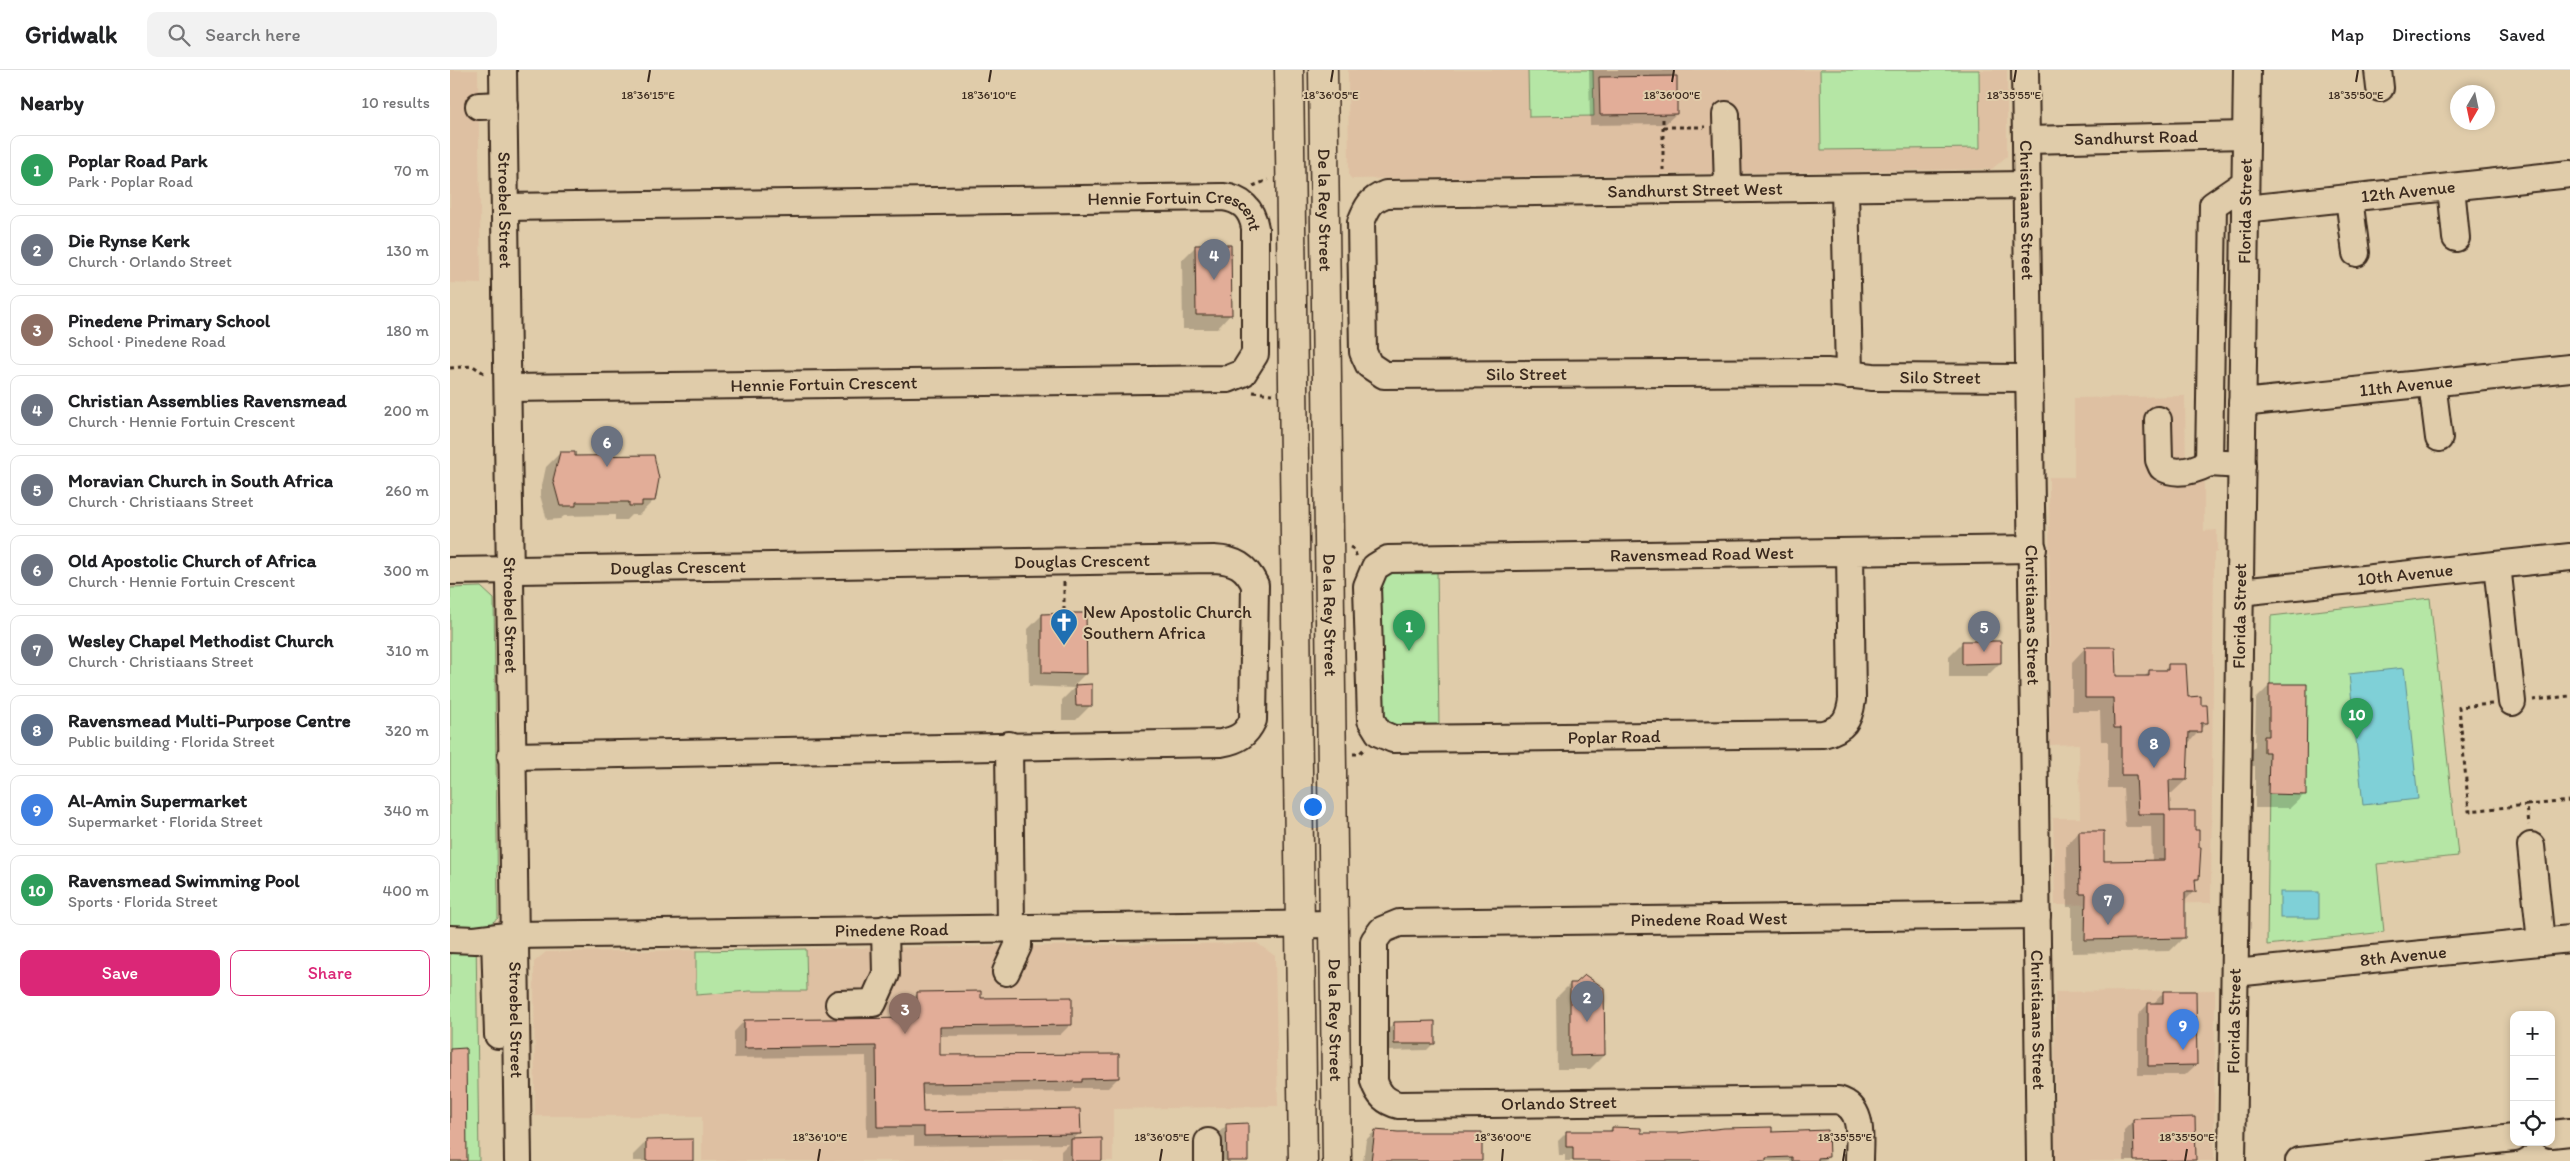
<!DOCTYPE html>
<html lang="en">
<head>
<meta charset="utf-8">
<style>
  :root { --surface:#fff; --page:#f2f2f2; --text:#202124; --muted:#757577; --line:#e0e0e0; --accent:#db2777 }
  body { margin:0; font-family:Itim,sans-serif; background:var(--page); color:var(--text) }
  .controls { position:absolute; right:15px; bottom:15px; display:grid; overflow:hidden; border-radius:10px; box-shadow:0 2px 8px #0003 }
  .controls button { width:45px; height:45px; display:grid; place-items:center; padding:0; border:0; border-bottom:1px solid var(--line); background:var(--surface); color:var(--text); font:25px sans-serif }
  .compass { position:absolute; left:2000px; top:15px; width:45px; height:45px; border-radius:50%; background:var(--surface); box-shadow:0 2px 8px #0003; rotate:189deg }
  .you { position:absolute; left:862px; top:736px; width:18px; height:18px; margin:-12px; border:4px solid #fff; border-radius:50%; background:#1a73e8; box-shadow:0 0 0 8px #1a73e833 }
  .badge { display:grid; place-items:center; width:32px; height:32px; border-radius:50%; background:var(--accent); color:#fff; font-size:16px; font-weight:700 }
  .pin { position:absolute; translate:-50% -41px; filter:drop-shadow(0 1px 2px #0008) }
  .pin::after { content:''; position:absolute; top:26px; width:18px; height:15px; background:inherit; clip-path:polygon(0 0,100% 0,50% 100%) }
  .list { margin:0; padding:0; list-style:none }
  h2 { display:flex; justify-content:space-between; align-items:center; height:65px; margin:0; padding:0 20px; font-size:21px }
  h2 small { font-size:16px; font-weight:400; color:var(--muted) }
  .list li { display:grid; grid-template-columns:32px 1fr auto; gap:15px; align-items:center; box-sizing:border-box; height:70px; margin:0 10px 10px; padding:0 10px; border:1px solid var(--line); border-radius:10px }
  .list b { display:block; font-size:19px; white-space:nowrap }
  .list p { margin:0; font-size:16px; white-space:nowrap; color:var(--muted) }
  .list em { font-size:16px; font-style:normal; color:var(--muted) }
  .actions { display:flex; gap:10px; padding:15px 20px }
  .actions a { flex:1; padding:11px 0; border:1px solid var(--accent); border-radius:10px; text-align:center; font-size:18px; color:var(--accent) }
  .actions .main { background:var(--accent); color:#fff }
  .icon { flex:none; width:28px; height:28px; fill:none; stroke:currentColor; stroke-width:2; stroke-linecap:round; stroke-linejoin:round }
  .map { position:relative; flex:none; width:2120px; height:1091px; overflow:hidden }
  header { display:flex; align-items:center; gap:30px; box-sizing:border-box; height:70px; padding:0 25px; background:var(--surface); border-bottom:1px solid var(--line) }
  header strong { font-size:24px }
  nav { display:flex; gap:28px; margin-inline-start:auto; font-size:18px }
  .search { width:350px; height:45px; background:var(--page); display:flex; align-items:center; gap:12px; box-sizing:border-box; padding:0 18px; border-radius:10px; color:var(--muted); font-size:19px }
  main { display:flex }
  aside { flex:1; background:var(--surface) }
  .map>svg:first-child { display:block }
  .built { fill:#dec0a2 }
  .green { fill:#b5e6a5; stroke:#788862 }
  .water { fill:#7fd0d7; stroke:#648e8d }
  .shadow { fill:#0003 }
  .building { fill:#e2ad98; stroke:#3b2a1e }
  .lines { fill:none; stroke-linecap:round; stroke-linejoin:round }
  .minor-casing { stroke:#3b2a1e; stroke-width:30 }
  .major-casing { stroke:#3b2a1e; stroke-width:31 }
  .path { stroke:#3b2a1e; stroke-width:3; stroke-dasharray:4 4; stroke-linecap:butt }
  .minor { stroke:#e0ccaa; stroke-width:26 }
  .major { stroke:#e0ccaa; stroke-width:28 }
  .ticks { fill:none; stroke:#3b2a1e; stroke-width:2 }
  .labels { text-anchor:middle; stroke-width:4; stroke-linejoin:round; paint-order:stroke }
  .street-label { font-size:18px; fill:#3b2a1e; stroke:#e0ccaa }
  .poi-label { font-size:18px; fill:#3b2a1e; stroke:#e0ccaa; text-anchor:start }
  .ticks-label { font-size:12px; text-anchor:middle; fill:#3b2a1e; stroke:#e0ccaa; stroke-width:4; stroke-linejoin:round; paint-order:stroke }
</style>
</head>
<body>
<header>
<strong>Gridwalk</strong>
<div class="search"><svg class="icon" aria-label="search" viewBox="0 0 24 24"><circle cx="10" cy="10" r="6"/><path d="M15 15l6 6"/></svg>Search here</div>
<nav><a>Map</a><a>Directions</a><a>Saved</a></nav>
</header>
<main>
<aside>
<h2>Nearby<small>10 results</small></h2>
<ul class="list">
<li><span class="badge" style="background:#2e9e5b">1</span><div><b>Poplar Road Park</b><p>Park · Poplar Road</p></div><em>70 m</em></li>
<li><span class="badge" style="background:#6b7280">2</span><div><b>Die Rynse Kerk</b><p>Church · Orlando Street</p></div><em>130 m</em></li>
<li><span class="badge" style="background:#8d6e63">3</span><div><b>Pinedene Primary School</b><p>School · Pinedene Road</p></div><em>180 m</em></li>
<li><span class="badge" style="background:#6b7280">4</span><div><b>Christian Assemblies Ravensmead</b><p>Church · Hennie Fortuin Crescent</p></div><em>200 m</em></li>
<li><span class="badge" style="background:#6b7280">5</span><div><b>Moravian Church in South Africa</b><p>Church · Christiaans Street</p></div><em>260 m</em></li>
<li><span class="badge" style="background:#6b7280">6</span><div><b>Old Apostolic Church of Africa</b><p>Church · Hennie Fortuin Crescent</p></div><em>300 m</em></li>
<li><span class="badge" style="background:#6b7280">7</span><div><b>Wesley Chapel Methodist Church</b><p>Church · Christiaans Street</p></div><em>310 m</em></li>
<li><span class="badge" style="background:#5c6f8a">8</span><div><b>Ravensmead Multi-Purpose Centre</b><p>Public building · Florida Street</p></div><em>320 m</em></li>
<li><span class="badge" style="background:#3f7fe0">9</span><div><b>Al-Amin Supermarket</b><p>Supermarket · Florida Street</p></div><em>340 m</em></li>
<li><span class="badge" style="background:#2e9e5b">10</span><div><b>Ravensmead Swimming Pool</b><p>Sports · Florida Street</p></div><em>400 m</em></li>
</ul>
<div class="actions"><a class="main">Save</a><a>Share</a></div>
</aside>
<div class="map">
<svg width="2120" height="1091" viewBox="0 0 2120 1091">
  <rect width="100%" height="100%" fill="#e0ccaa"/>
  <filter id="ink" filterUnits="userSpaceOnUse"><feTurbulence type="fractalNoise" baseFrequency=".02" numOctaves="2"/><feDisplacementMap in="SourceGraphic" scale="10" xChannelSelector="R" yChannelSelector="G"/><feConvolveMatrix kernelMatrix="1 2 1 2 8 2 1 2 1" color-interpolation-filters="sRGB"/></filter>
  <g filter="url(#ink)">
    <g class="built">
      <path d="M0,0h28l3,214 -31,-1z"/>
      <path d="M898,0h659v86l-15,13 -640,10 -3,-3z"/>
      <path d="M1735,326l1,80h18v55l13,-1v22l-3,1 -3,350 -156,2 -2,-87h27l-1,-74 -29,1 -1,-268h25v-79z"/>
      <path d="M807,873l18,13 3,150 -165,3v52h-411v-45h-167l-1,-154 12,-10z"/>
      <path d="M1765,920l-1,171h-159v-169z"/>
    </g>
    <g class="green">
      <path d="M1078,0h65l1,46 -65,1z"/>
      <path d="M1370,0h159l1,78 -159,2z"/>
      <path d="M987,499l2,160h-45l-12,-9 -3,-134c9,-23 36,-16 58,-17z"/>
      <path d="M31,517l13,12 4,319 -22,17 3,226h-29v-573z"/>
      <path d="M1980,528l28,258 -81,8 7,68 -117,13 4,-329z"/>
      <path d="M356,879l1,42h-57l-54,4v-44z"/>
    </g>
    <g class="water">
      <path d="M1954,598l14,131 -55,6 -14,-131z"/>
      <rect x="1830" y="822" width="39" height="26"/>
    </g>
    <g class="shadow">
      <path d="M1139,0h86l1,44 -11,10 -75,1z"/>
      <path d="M746,176l35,68 -14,15h-34l-1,-69z"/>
      <path d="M110,383l14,4 79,44 -14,14h-8l-5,5h-11v-5l-51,1 -4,3 -13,1 -7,-25 6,-28z"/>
      <path d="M592,545l44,58 -13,13h17v20l-14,14h-14v-20l12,-12 -45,-2 -1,-57z"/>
      <path d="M1513,572l37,21 -14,14h-37v-21z"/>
      <path d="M1635,578l30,29h29l6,-6h13l5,-5 19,32 13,8 6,17 -19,22 -1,35 -14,13h-4v20l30,66 -4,4v8l-10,11v35l-14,14 -98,2v-46h-5l-1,-61 13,-14 24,30h49l-1,-35h-26l-2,-39h-15v-47h-7l-1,-30h-28v-49z"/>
      <path d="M1820,615l35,109 -15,14h-35v-42h-5v-15l5,-5 1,-47z"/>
      <path d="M1120,914l34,71 -14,14h-33l-1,-71z"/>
      <path d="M1714,922l32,73 -11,10h-47v-60l10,-11h5z"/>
      <path d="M467,924l63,5 91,25 -11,11 -121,1v20l179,22 -10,10h-34l-3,4 -150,2 1,19 158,20 -8,7 29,21h-40v-10l7,-7 -154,2v-10l-47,1 -1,-81 -132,2v-26l10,-11 163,-2v-15z"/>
      <path d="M944,953l40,20 -7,7 -39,1 -1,-21z"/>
      <path d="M1743,1049l1,42h-70v-31l10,-10z"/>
      <path d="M777,1055l20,36h-30l-1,-26z"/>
      <path d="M1162,1058l27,6 132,-1 57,24 -4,4h-259v-6h-6l-1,-14 9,-9h41z"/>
      <path d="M925,1061l105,30h-117l3,-21z"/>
      <path d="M197,1071l45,20h-59v-6z"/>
    </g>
    <g class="building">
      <path d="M1227,6v38l-77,1 -1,-38z"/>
      <path d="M745,175h36l1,70h-36z"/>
      <path d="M110,382h15v4l79,-1 5,24 -4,22h-13v5h-13v-4h-53v4h-16l-7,-26z"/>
      <path d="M620,543h16l1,61 -45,-1v-59z"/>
      <path d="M1512,571h39v22l-39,1z"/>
      <path d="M1635,577h30l1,29h33v-6h19v-6h18l2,33 13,-1v9h6l1,18h-7v9h-12l-2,48h-18l1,31h25v19h4v17h2l-2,32h-4l1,13h-11v46l-100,2 1,-46h-6l-1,-63h25v30l61,-1v-46h-27l-2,-39h-15v-47h-7l-1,-30h-28z"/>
      <path d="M642,614v22h-16l-1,-21z"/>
      <path d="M1819,614h38l-1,111 -38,-1 1,-42h-5v-16h5z"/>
      <path d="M1135,905l19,13 1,67 -35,1v-73h6z"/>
      <path d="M531,921v7l91,-1v28l-132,2v28l179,-1v24l-37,1v3l-160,2 1,28 157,-3 1,25 -157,2v-9h-47l-1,-81 -132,2v-28l173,-2v-26z"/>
      <path d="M1713,921h33l1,74 -49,1v-63h15z"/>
      <path d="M985,951v23h-41v-22z"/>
      <path d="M16,978l1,113h-17v-112z"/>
      <path d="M1745,1047l1,43 -62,1 -1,-42z"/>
      <path d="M798,1053v38h-21l-1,-37z"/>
      <path d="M1162,1057l29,1v5h38l45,-5 48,-1v5l56,-2 1,27 -11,1v3h-26v-4l-26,1v3h-193v-14h-7v-16h46z"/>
      <path d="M925,1060l23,2h84v29h-111z"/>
      <path d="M652,1068v23h-31v-22z"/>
      <path d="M243,1069v22h-47v-21z"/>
    </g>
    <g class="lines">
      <g class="minor-casing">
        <g id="minor">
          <path id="s1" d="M53,0l15,1091"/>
          <path id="s2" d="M1575,0l15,1091"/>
          <path d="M1928,0l2,18"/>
          <path d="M29,36l25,-1"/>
          <path d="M1276,45l2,75"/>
          <path id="s3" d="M1576,70l220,-5"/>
          <path id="s4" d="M1576,115l-640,9c-16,6 -19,13 -25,28l2,130 6,13 15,10 443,-3 46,5 156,1"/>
          <path d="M2001,117l5,51"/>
          <path d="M1395,118l4,187"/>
          <path d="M1899,128l7,55"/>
          <path id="s5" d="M55,137l718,-10c18,2 29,12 32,31v126l-12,19 -15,6 -720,9"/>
          <path id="s6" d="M1795,139l325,-35"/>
          <path d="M1982,313l7,55"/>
          <path id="s7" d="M1792,333l328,-35"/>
          <path d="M1708,350l1,40 3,7c14,9 33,3 47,-4"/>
          <path d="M1792,395l-33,-2 4,-258 32,-22"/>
          <path id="s8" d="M1400,482l2,148c-3,20 -8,29 -29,34l-430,5 -14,-6 -8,-13 -4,-134 8,-19 13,-8 645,-10"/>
          <path d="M2047,495l15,137"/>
          <path id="s9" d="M0,501l764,-12c21,1 32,7 41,26l-2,135c-7,15 -15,20 -32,23l-710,13"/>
          <path id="s10" d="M1790,522l330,-35"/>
          <path d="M559,675l2,183"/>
          <path d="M2081,776l10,96"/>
          <path d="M45,868l3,97"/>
          <path id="s11" d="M0,869l25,1 39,-5 820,-11"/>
          <path d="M556,902l12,-26v-18"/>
          <path id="s12" d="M1785,903l335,-34"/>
          <path d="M389,934l34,-1 13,-29 -1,-45"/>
          <path d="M2101,1064l19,-2"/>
          <path d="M758,1072v19"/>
          <path id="s13" d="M1409,1091c0,-22 6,-53 -21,-61l-439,5c-14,-3 -21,-11 -25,-24v-140l8,-11 17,-7 638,-8"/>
          <path id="s14" d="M1782,1091l15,-1091"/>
          <path d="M1849,1091l215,-23"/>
        </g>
      </g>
      <g class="major-casing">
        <g id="major">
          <path d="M839,0l14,1091"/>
          <path id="s15" d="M873,0l14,1091"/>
        </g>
      </g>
      <g class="path">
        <path d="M1213,49v51"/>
        <path d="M1213,57h42"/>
        <path d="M803,116l15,-6"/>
        <path d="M0,298l23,-2 14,9"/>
        <path d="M803,322l19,2"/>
        <path d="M900,477l4,2 3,9"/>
        <path d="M614,512v38"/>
        <path d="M2083,630l37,-4"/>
        <path d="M2042,634l-33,3 10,104 58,-6 2,20"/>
        <path d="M903,684h6l7,-7"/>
        <path d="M2077,735l43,-4"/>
      </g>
      <use href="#minor" class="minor"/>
      <use href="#major" class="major"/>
    </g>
  </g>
  <path class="ticks" d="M198,12l2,-12M539,12l2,-12M881,12l2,-12M1222,12l2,-12M1564,12l2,-12M1906,12l2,-12M368,1091l2,-12M710,1091l2,-12M1052,1091l1,-12M1393,1091l2,-12M1735,1091l2,-12"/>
  <defs>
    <g id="church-pin" transform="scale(1.4375)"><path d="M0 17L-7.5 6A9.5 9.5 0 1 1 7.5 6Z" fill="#1f6fb2" stroke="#e0ccaa"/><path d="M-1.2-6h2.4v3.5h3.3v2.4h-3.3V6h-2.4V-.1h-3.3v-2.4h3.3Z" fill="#fff"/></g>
  </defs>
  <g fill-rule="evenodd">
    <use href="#church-pin" x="614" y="552"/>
  </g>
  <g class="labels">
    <g class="street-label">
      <text dy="6" stroke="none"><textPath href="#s3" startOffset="110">Sandhurst Road</textPath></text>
      <text transform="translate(1245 120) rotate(-1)" y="6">Sandhurst Street West</text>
      <text dy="6" stroke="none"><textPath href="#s6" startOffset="164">12th Avenue</textPath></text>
      <text dy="6" stroke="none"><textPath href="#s1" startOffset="140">Stroebel Street</textPath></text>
      <text dy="6" stroke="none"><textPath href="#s15" startOffset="140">De la Rey Street</textPath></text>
      <text dy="6" stroke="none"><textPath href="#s2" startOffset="140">Christiaans Street</textPath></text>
      <text dy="6" stroke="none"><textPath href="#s14" startOffset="950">Florida Street</textPath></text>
      <text dy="6" stroke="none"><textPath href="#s5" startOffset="676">Hennie Fortuin Crescent</textPath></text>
      <text dy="6" stroke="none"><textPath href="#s4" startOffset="984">Silo Street</textPath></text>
      <text dy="6" stroke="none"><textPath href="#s4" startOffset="1398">Silo Street</textPath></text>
      <text transform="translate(374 314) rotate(-1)" y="6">Hennie Fortuin Crescent</text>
      <text dy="6" stroke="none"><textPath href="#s7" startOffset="165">11th Avenue</textPath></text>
      <text dy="6" stroke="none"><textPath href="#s8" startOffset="1141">Ravensmead Road West</textPath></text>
      <text dy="6" stroke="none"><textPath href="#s9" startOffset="632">Douglas Crescent</textPath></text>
      <text dy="6" stroke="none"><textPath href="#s9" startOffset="228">Douglas Crescent</textPath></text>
      <text dy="6" stroke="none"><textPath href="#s10" startOffset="166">10th Avenue</textPath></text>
      <text dy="6" stroke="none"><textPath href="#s2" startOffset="545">Christiaans Street</textPath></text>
      <text dy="6" stroke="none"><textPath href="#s14" startOffset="545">Florida Street</textPath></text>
      <text dy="6" stroke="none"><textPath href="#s1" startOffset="545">Stroebel Street</textPath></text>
      <text dy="6" stroke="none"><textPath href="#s15" startOffset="545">De la Rey Street</textPath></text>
      <text transform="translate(1164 667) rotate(-1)" y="6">Poplar Road</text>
      <text dy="6" stroke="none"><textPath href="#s13" startOffset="1028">Pinedene Road West</textPath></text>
      <text dy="6" stroke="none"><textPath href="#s11" startOffset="442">Pinedene Road</textPath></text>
      <text dy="6" stroke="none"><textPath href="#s12" startOffset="169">8th Avenue</textPath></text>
      <text dy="6" stroke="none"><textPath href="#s1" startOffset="950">Stroebel Street</textPath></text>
      <text dy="6" stroke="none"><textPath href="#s15" startOffset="950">De la Rey Street</textPath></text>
      <text dy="6" stroke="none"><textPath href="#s2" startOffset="950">Christiaans Street</textPath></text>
      <text dy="6" stroke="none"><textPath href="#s14" startOffset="140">Florida Street</textPath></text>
      <text transform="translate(1109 1033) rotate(-1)" y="6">Orlando Street</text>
    </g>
    <g class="poi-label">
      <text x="633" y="548">New Apostolic Church<tspan x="633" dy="21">Southern Africa</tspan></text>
    </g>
  </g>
  <g class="ticks-label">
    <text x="198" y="29">18°36'15"E</text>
    <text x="539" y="29">18°36'10"E</text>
    <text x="881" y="29">18°36'05"E</text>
    <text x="1222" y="29">18°36'00"E</text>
    <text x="1564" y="29">18°35'55"E</text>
    <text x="1906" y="29">18°35'50"E</text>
    <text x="370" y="1071">18°36'10"E</text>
    <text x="712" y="1071">18°36'05"E</text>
    <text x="1053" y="1071">18°36'00"E</text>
    <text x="1395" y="1071">18°35'55"E</text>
    <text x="1737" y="1071">18°35'50"E</text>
  </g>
</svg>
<div class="controls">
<button>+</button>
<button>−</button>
<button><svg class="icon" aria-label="locate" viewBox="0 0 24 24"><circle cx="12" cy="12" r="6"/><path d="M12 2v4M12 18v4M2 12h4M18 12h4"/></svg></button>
</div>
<svg class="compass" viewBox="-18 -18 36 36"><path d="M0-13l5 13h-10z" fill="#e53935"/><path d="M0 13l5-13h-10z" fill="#757577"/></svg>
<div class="you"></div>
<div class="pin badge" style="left:959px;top:581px;background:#2e9e5b">1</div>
<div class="pin badge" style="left:1137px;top:952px;background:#6b7280">2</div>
<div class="pin badge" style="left:455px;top:964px;background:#8d6e63">3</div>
<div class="pin badge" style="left:764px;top:210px;background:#6b7280">4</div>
<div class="pin badge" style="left:1534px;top:582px;background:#6b7280">5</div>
<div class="pin badge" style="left:157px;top:397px;background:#6b7280">6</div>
<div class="pin badge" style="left:1658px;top:855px;background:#6b7280">7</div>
<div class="pin badge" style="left:1704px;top:698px;background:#5c6f8a">8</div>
<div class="pin badge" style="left:1733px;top:980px;background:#3f7fe0">9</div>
<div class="pin badge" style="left:1907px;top:669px;background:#2e9e5b">10</div>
</div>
</main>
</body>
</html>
